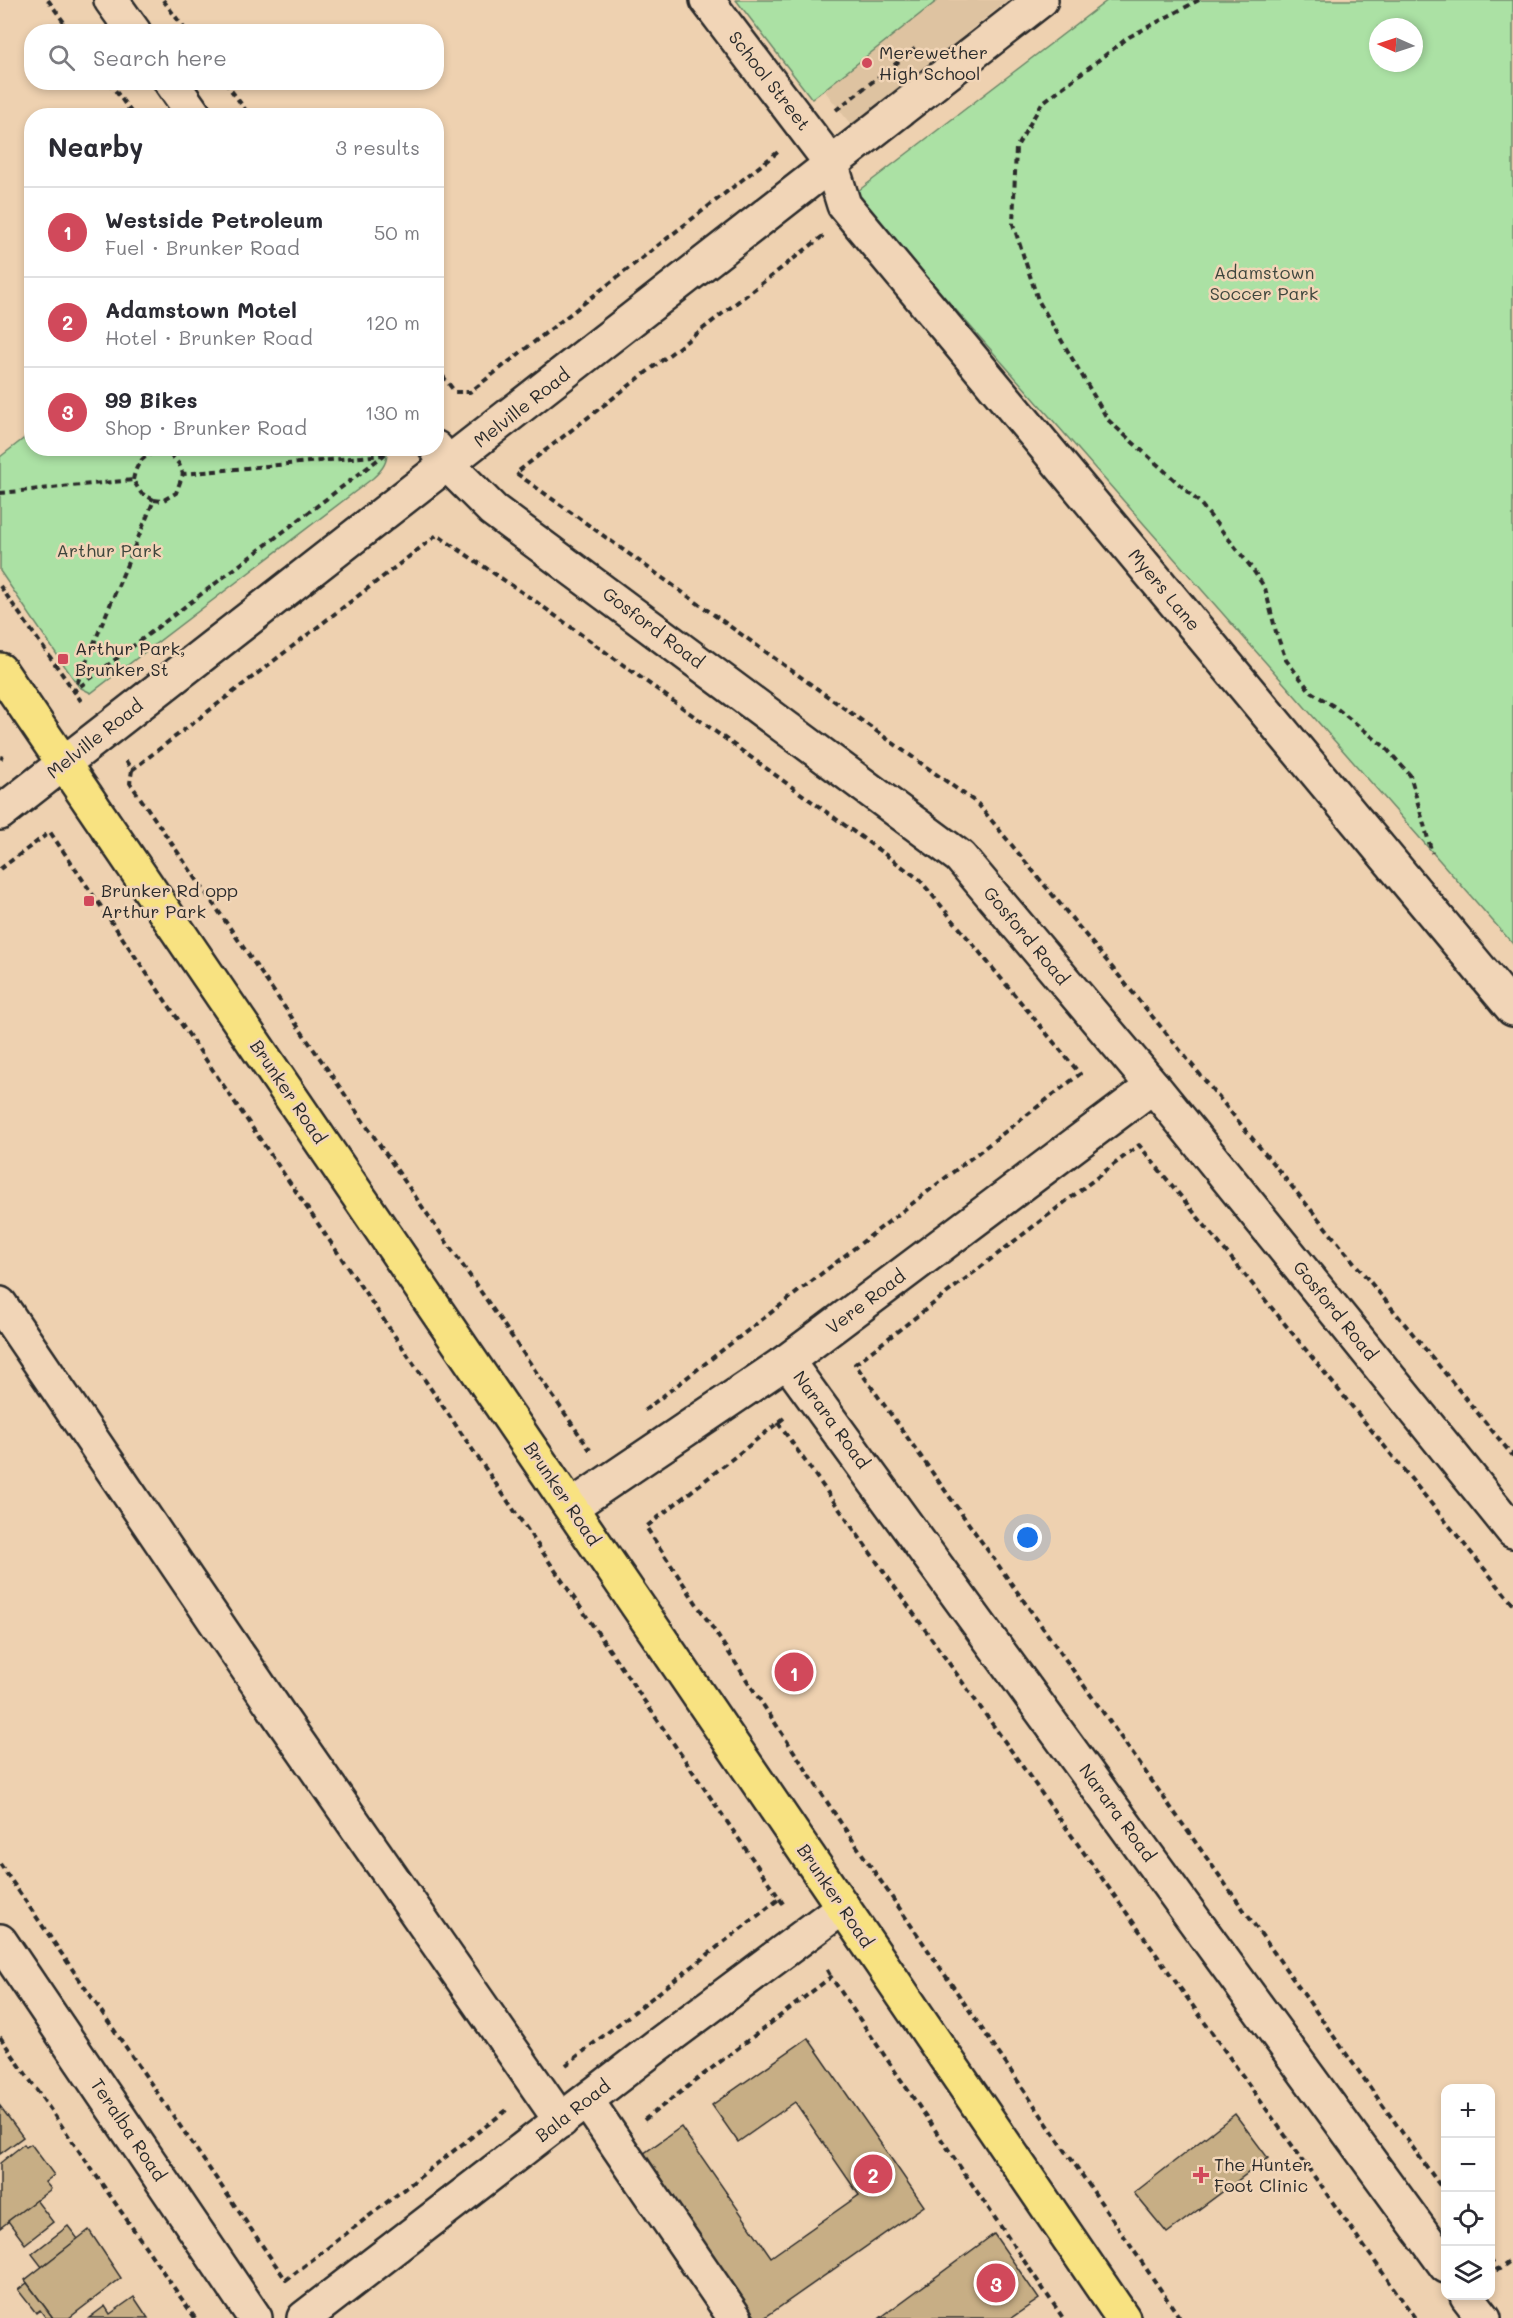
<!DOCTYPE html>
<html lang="en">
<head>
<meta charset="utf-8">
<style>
  :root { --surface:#fff; --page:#f2f2f3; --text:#2b2b33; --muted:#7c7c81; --line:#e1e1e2; --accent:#d1495b }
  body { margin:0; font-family:Mali,sans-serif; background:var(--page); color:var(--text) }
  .controls { position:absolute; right:18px; bottom:18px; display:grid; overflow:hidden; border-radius:12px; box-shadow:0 3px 9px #0003 }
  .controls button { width:54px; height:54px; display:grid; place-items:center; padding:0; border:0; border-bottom:2px solid var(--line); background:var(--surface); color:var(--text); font:30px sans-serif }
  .compass { position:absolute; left:1369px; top:18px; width:54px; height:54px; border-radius:50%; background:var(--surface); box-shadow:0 3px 9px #0003; rotate:273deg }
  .you { position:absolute; left:1028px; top:1538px; width:21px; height:21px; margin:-15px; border:4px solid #fff; border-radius:50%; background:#1a73e8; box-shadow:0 0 0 9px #1a73e833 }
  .badge { display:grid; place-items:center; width:39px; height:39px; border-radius:50%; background:var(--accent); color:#fff; font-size:20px; font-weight:700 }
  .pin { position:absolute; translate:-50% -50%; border:3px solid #fff; box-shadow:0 2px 6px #0006 }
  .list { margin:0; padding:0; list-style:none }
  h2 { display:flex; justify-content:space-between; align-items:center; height:78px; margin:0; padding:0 24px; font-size:26px }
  h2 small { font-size:20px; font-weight:400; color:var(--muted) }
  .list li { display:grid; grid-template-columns:39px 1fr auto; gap:18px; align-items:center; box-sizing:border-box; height:90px; padding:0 24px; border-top:2px solid var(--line) }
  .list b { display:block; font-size:22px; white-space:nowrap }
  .list p { margin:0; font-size:20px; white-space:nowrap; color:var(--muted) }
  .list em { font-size:20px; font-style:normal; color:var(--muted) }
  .icon { flex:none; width:33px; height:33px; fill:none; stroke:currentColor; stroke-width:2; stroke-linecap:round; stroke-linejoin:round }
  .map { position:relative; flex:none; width:1513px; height:2318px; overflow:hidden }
  .search { position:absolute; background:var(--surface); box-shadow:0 3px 9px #0003; left:24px; top:24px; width:420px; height:66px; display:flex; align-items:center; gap:15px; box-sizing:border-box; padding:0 21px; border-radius:24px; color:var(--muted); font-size:22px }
  .panel { position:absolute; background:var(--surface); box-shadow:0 3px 9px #0003; left:24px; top:108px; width:420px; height:348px; border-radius:24px }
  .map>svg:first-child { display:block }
  .built { fill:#dec3a1 }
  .green { fill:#abe1a4; stroke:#6b8668; stroke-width:1.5; fill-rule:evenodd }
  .building { fill:#c7ae85; stroke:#2b2b2b; stroke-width:1.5 }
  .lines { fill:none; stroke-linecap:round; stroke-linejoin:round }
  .minor-casing { stroke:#2b2b2b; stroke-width:38 }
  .major-casing { stroke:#2b2b2b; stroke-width:38 }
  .path { stroke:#2b2b2b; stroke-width:4; stroke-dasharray:6 4.5; stroke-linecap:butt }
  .minor { stroke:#f1d5b7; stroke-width:33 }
  .major { stroke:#f8e281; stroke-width:33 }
  .poi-dot { fill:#d1495b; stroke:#f1d5b7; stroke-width:2 }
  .labels { text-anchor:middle; stroke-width:5; stroke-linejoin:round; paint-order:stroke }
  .poi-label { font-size:18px; fill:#2b2b2b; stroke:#f1d5b7; text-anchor:start }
  .street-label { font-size:18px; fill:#2b2b2b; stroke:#f1d5b7 }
  .park-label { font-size:18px; fill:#3e463d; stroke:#f1d5b7 }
</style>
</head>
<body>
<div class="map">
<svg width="1513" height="2318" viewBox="0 0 1513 2318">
  <rect width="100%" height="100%" fill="#eed1b0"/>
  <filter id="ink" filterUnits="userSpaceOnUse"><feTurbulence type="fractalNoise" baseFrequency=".0167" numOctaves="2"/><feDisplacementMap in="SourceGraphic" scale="12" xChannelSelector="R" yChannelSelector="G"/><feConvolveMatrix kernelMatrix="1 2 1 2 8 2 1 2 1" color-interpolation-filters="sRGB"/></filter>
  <g filter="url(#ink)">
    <path class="built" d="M754,0h254l-156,126z"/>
    <g class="green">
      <path d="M736,0h202l-126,99z"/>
      <path d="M1108,0h405v944l-659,-750zM1378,27h36v36h-36z"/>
      <path d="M31,433l1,15h355c1,14 -4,21 -14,30l-282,215 -12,-6 -79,-116v-114z"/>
    </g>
    <g class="building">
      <path d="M808,2038l116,168 -160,112h-8l-113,-164 38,-27 90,130 88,-62 -64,-93 -57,40 -26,-37z"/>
      <path d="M0,2106l23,31 -23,17z"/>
      <path d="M1235,2114l33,44 -101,75 -33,-40z"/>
      <path d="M24,2144l2,3 5,-3 23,31 -9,7 6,7 -51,39v-65z"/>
      <path d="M36,2200l17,22 -28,22 -17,-23z"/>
      <path d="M68,2226l10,13 -36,28 -10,-13z"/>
      <path d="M89,2230l32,48 -52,40h-16l-28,-38z"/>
      <path d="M994,2234l45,65 -28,19h-131z"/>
      <path d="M27,2283l26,35h-7l-6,-8 -4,3 -18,-23z"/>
      <path d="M134,2297l14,21h-59l16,-12 5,8z"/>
    </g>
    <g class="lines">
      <g class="minor-casing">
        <g id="minor">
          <path d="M111,0l23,32"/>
          <path d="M707,0l124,163 13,42 669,804"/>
          <path d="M171,82l24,34"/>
          <path d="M436,448l12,17 45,45 467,347 193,229 360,445"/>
          <path d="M0,813l1041,-813"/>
          <path d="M0,1304l283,417 278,400"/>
          <path d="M787,1361l659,905"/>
          <path d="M571,1507l216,-146 366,-275"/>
          <path d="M0,1941l255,377"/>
          <path d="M587,2101l148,217"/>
          <path d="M1467,2296l17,22"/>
          <path d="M304,2318l354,-273 185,-138"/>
        </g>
      </g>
      <g class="major-casing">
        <path id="major" d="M0,670l1123,1648"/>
      </g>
      <g class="path">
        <path d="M48,0l23,32"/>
        <path d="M163,0l24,32"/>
        <path d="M1199,0l-70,37 -87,66 -26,45 -3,76 25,76 70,120 91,82 52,65 14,21 11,44 10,28 25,32 24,15 50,40 25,28 22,78"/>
        <path d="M109,82l25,34"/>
        <path d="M225,82l25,34"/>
        <path d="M836,110l80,-62"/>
        <path d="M823,236l-307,237 462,331 535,652"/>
        <path d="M436,367l19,25h15l308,-240"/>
        <path d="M170,454l9,10 4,10"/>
        <path d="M133,480c4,-21 15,-31 37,-26l2,-6"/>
        <path d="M0,493l133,-13 8,13 13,7 -80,191 7,10"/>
        <path d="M154,500l8,1 14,-8 7,-19 200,-19"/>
        <path d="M0,586l74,105 310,-236 -4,-7"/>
        <path d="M0,757l3,1"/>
        <path d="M126,761l6,9 -2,13 460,667"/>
        <path d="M132,770l305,-235 98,66 384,278 161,195 -439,339"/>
        <path d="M0,869l50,-37 734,1073"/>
        <path d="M784,1418l-138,109 195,296 339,495"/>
        <path d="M778,1423l637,895"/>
        <path d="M0,1864l286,416 222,-171"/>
        <path d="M827,1970l4,7"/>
        <path d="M0,2037l195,281"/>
        <path d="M566,2065l213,-166"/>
        <path d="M644,2120l187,-143 232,341"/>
        <path d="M1446,2194l-591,-830 284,-219 374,459"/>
        <path d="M1490,2259l8,11 15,-11"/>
      </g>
      <use href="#minor" class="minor"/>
      <use href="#major" class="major"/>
    </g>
  </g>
  <g class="poi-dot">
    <circle cx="867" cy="63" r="6"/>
    <rect x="57" y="653" width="12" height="12" rx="3"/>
    <rect x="83" y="895" width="12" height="12" rx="3"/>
    <path d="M1198 2166h6v6h6v6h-6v6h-6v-6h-6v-6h6z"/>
  </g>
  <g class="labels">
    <g class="poi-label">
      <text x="879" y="59">Merewether<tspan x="879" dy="21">High School</tspan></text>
      <text x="75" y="655">Arthur Park,<tspan x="75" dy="21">Brunker St</tspan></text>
      <text x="101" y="897">Brunker Rd opp<tspan x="101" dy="21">Arthur Park</tspan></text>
      <text x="1214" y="2171">The Hunter<tspan x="1214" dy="21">Foot Clinic</tspan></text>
    </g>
    <g class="street-label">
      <text transform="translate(769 81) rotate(52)" y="6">School Street</text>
      <text transform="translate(522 408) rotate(-38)" y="6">Melville Road</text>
      <text transform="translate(1164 590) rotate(50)" y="6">Myers Lane</text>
      <text transform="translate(653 628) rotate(37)" y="6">Gosford Road</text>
      <text transform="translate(95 739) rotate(-38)" y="6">Melville Road</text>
      <text transform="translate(1026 936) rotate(50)" y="6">Gosford Road</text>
      <text transform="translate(288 1092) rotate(56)" y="6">Brunker Road</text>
      <text transform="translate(866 1302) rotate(-37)" y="6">Vere Road</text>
      <text transform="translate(1335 1311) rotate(51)" y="6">Gosford Road</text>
      <text transform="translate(831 1420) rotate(54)" y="6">Narara Road</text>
      <text transform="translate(562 1494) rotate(56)" y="6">Brunker Road</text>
      <text transform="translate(1117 1813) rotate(54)" y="6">Narara Road</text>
      <text transform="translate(835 1896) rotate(56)" y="6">Brunker Road</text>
      <text transform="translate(573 2111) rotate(-38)" y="6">Bala Road</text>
      <text transform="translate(128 2130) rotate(56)" y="6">Teralba Road</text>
    </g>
    <g class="park-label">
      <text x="1264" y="279">Adamstown<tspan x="1264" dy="21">Soccer Park</tspan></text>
      <text x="109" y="557">Arthur Park</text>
    </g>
  </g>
</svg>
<div class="controls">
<button>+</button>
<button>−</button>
<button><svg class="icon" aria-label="locate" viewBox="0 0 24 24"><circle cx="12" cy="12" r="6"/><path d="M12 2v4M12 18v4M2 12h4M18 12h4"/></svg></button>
<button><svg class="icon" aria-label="layers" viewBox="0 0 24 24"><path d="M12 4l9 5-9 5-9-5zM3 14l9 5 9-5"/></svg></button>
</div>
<svg class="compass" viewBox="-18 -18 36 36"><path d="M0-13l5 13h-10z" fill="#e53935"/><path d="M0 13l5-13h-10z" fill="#7c7c81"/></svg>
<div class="you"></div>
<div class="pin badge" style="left:794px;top:1672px">1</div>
<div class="pin badge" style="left:873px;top:2174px">2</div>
<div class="pin badge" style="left:996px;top:2283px">3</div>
<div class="search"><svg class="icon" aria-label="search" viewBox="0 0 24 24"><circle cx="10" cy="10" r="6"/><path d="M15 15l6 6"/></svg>Search here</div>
<section class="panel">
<h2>Nearby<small>3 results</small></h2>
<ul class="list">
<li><span class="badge">1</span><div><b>Westside Petroleum</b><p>Fuel · Brunker Road</p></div><em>50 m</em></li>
<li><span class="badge">2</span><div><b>Adamstown Motel</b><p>Hotel · Brunker Road</p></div><em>120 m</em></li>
<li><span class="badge">3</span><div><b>99 Bikes</b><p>Shop · Brunker Road</p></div><em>130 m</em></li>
</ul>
</section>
</div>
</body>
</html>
